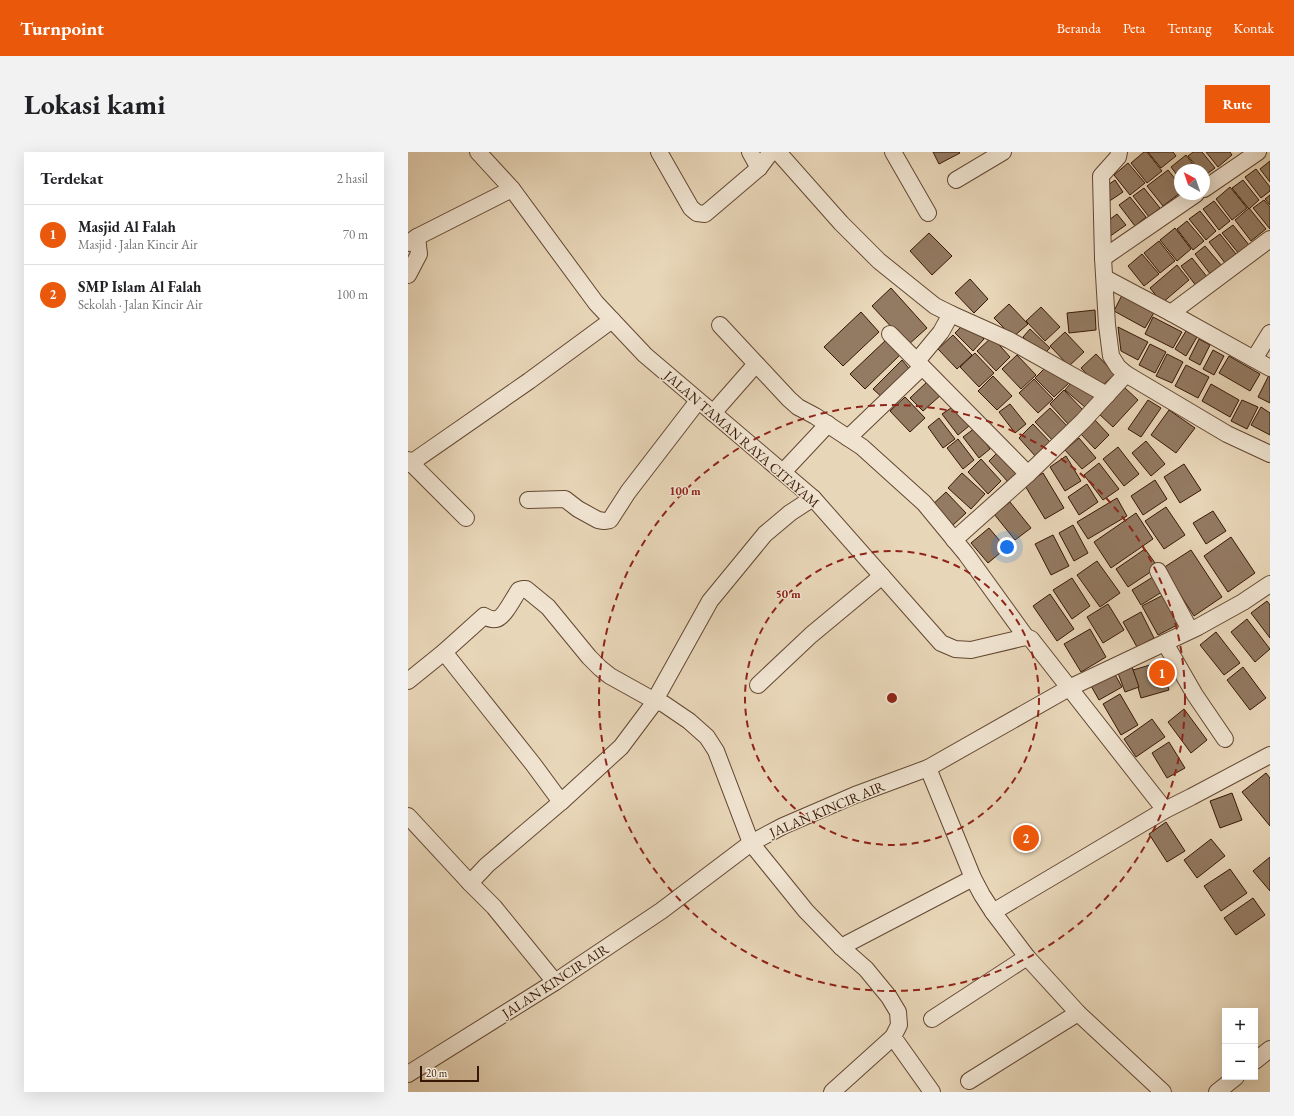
<!DOCTYPE html>
<html lang="id">
<head>
<meta charset="utf-8">
<style>
  :root { --surface:#fff; --page:#f2f2f2; --text:#202124; --muted:#757577; --line:#e0e0e0; --accent:#ea580c }
  body { margin:0; font-family:"EB Garamond",serif; background:var(--page); color:var(--text) }
  .controls { position:absolute; right:12px; bottom:12px; display:grid; overflow:hidden; border-radius:0px; box-shadow:0 4px 16px #0002 }
  .controls button { width:36px; height:36px; display:grid; place-items:center; padding:0; border:0; border-bottom:1px solid var(--line); background:var(--surface); color:var(--text); font:20px sans-serif }
  .compass { position:absolute; left:766px; top:12px; width:36px; height:36px; border-radius:50%; background:var(--surface); box-shadow:0 4px 16px #0002; rotate:320deg }
  .scale { position:absolute; left:12px; bottom:10px; width:59px; box-sizing:border-box; padding-left:4px; border:2px solid #371705; border-top:0; font-size:11px; line-height:14px; white-space:nowrap; color:#371705; -webkit-text-stroke:3px #f0e4d1; paint-order:stroke }
  .you { position:absolute; left:599px; top:395px; width:14px; height:14px; margin:-10px; border:3px solid #fff; border-radius:50%; background:#1a73e8; box-shadow:0 0 0 6px #1a73e833 }
  .badge { display:grid; place-items:center; width:26px; height:26px; border-radius:50%; background:var(--accent); color:#fff; font-size:13px; font-weight:700 }
  .pin { position:absolute; translate:-50% -50%; border:2px solid #fff; box-shadow:0 1px 4px #0006 }
  .list { margin:0; padding:0; list-style:none }
  h2 { display:flex; justify-content:space-between; align-items:center; height:52px; margin:0; padding:0 16px; font-size:17px }
  h2 small { font-size:13px; font-weight:400; color:var(--muted) }
  .list li { display:grid; grid-template-columns:26px 1fr auto; gap:12px; align-items:center; box-sizing:border-box; height:60px; padding:0 16px; border-top:1px solid var(--line) }
  .list b { display:block; font-size:15px; white-space:nowrap }
  .list p { margin:0; font-size:13px; white-space:nowrap; color:var(--muted) }
  .list em { font-size:13px; font-style:normal; color:var(--muted) }
  .map { position:relative; flex:none; width:862px; height:940px; overflow:hidden; border-radius:0px }
  header { display:flex; align-items:center; gap:24px; box-sizing:border-box; height:56px; padding:0 20px; background:var(--accent); color:#fff }
  header strong { font-size:19px }
  nav { display:flex; gap:22px; margin-inline-start:auto; font-size:14px }
  .intro { display:flex; align-items:center; justify-content:space-between; box-sizing:border-box; height:96px; padding:0 24px }
  h1 { margin:0; font-size:28px }
  .button { padding:10px 18px; border-radius:0px; background:var(--accent); color:#fff; font-size:14px; font-weight:700 }
  main { display:flex; gap:24px; padding:0 24px }
  aside { flex:1; background:var(--surface); border-radius:0px; box-shadow:0 4px 16px #0002 }
  .map>svg:first-child { display:block }
  .building { fill:#937a62; stroke:#371705 }
  .lines { fill:none; stroke-linecap:round; stroke-linejoin:round }
  .street-casing { stroke:#634732; stroke-width:18 }
  .street { stroke:#f0e4d1; stroke-width:16 }
  .ring { fill:none; stroke:#8f2418; stroke-width:2; stroke-dasharray:7 5 }
  .labels { text-anchor:middle; stroke-width:3; stroke-linejoin:round; paint-order:stroke }
  .street-label { font-size:14px; fill:#371705; stroke:#f0e4d1 }
  .centre { fill:#8f2418; stroke:#f0e4d1; stroke-width:2 }
  .ring-label { font-size:12px; text-anchor:middle; font-weight:bold; fill:#8f2418; stroke:#f0e4d1; stroke-width:3; stroke-linejoin:round; paint-order:stroke }
</style>
</head>
<body>
<header>
<strong>Turnpoint</strong>
<nav><a>Beranda</a><a>Peta</a><a>Tentang</a><a>Kontak</a></nav>
</header>
<div class="intro"><h1>Lokasi kami</h1><a class="button">Rute</a></div>
<main>
<aside>
<h2>Terdekat<small>2 hasil</small></h2>
<ul class="list">
<li><span class="badge">1</span><div><b>Masjid Al Falah</b><p>Masjid · Jalan Kincir Air</p></div><em>70 m</em></li>
<li><span class="badge">2</span><div><b>SMP Islam Al Falah</b><p>Sekolah · Jalan Kincir Air</p></div><em>100 m</em></li>
</ul>
</aside>
<div class="map">
<svg width="862" height="940" viewBox="0 0 862 940">
  <rect width="100%" height="100%" fill="#e8d6b8"/>
  <filter id="stains"><feTurbulence type="fractalNoise" baseFrequency=".005" numOctaves="4"/><feColorMatrix values="0 0 0 0 .2 0 0 0 0 .09 0 0 0 0 .02 0 0 0 .5 -.17"/></filter>
  <radialGradient id="worn" r=".72"><stop offset=".6" stop-color="#630" stop-opacity="0"/><stop offset="1" stop-color="#630" stop-opacity=".3"/></radialGradient>
  <g class="building">
    <path d="M525,0h26l1,1 -21,11z"/>
    <path d="M736,0h3l15,19 -15,12 -16,-20z"/>
    <path d="M740,0h25l3,4 -15,12z"/>
    <path d="M785,0h9l13,16 -11,8v-6h-5l-11,-14z"/>
    <path d="M798,0h24l2,3 -14,12z"/>
    <path d="M778,3l11,15h-17v9l-9,-12z"/>
    <path d="M862,9v21l-10,-13z"/>
    <path d="M720,11l17,20 -15,12 -16,-20z"/>
    <path d="M848,17l14,18v4l-9,7 -16,-21z"/>
    <path d="M760,18l12,15v8l-17,13 -16,-20z"/>
    <path d="M707,28l8,12 -15,10v-17z"/>
    <path d="M835,28l16,20 -10,9 -17,-21z"/>
    <path d="M822,35l17,21 -15,12 -16,-21z"/>
    <path d="M736,36l16,20 -11,9 -16,-21z"/>
    <path d="M862,43v10l-5,-6z"/>
    <path d="M722,45l16,20 -11,9 -16,-21z"/>
    <path d="M856,48l6,7v22l-17,-21z"/>
    <path d="M806,49l16,20 -11,9 -16,-21z"/>
    <path d="M841,56l17,21 -15,12 -16,-21z"/>
    <path d="M792,59l16,20 -10,9 -17,-21z"/>
    <path d="M709,62l9,11 -17,12v-17z"/>
    <path d="M779,69l17,20 -11,9 -16,-21z"/>
    <path d="M825,73l16,20 -10,9 -17,-21z"/>
    <path d="M767,76l16,21 -14,12 -17,-21z"/>
    <path d="M521,81l23,23 -20,19 -22,-24z"/>
    <path d="M812,82l16,20 -11,9 -16,-21z"/>
    <path d="M751,89l16,20 -15,12 -16,-20z"/>
    <path d="M797,94l17,20 -11,9 -16,-21z"/>
    <path d="M734,102l17,20 -15,12 -16,-20z"/>
    <path d="M784,106l16,20 -11,9 -16,-21z"/>
    <path d="M769,113l12,15 -27,23 -12,-15z"/>
    <path d="M562,127l18,20 -14,14 -19,-20z"/>
    <path d="M483,136l36,40 -19,17 -36,-39z"/>
    <path d="M715,141l32,18 -10,17 -31,-17z"/>
    <path d="M601,152l19,20 -15,13 -19,-19z"/>
    <path d="M633,155l19,20 -15,14 -19,-20z"/>
    <path d="M687,158l1,20 -27,3 -2,-20z"/>
    <path d="M453,160l18,20 -36,34 -19,-19z"/>
    <path d="M745,165l29,15 -9,16 -28,-14z"/>
    <path d="M558,170l18,17 -11,12 -18,-18z"/>
    <path d="M710,175l30,15 -10,18 -17,-9z"/>
    <path d="M622,177l20,19 -8,8 -19,-19z"/>
    <path d="M778,179l11,6 -11,19 -11,-7z"/>
    <path d="M657,180l19,20 -15,14 -19,-20z"/>
    <path d="M545,183l19,20 -15,14 -19,-20z"/>
    <path d="M584,185l18,20 -14,14 -19,-20z"/>
    <path d="M479,187l14,15 -36,35 -15,-15z"/>
    <path d="M791,187l11,6 -10,20 -11,-6z"/>
    <path d="M742,192l16,8 -11,21 -16,-8z"/>
    <path d="M805,198l11,6 -10,19 -11,-6z"/>
    <path d="M567,201l19,20 -15,14 -19,-20z"/>
    <path d="M688,202l19,20 -15,14 -19,-20z"/>
    <path d="M759,202l16,8 -11,21 -16,-7z"/>
    <path d="M609,203l19,20 -15,14 -19,-20z"/>
    <path d="M821,204l31,18 -10,17 -31,-18z"/>
    <path d="M494,208l10,12 -28,27 -11,-10z"/>
    <path d="M642,211l19,20 -15,14 -19,-19z"/>
    <path d="M778,213l23,12 -11,21 -23,-12z"/>
    <path d="M861,223l1,1v27l-12,-6z"/>
    <path d="M585,224l19,20 -15,14 -19,-19z"/>
    <path d="M668,225l20,19 -10,12 -21,-18z"/>
    <path d="M626,227l19,20 -15,14 -19,-20z"/>
    <path d="M520,229l13,14 -18,16 -13,-13z"/>
    <path d="M803,232l28,16 -9,17 -28,-16z"/>
    <path d="M716,235l14,13 -25,27 -14,-13z"/>
    <path d="M656,238l19,20 -15,14 -18,-20z"/>
    <path d="M497,245l20,21 -15,14 -20,-21z"/>
    <path d="M740,248l13,8 -20,29 -13,-8z"/>
    <path d="M834,248l16,7 -11,22 -16,-8z"/>
    <path d="M602,252l16,20 -11,9 -16,-21z"/>
    <path d="M546,254l15,20 -11,9 -16,-21z"/>
    <path d="M853,255l9,6v22l-19,-10z"/>
    <path d="M642,256l19,20 -15,14 -19,-20z"/>
    <path d="M761,258l26,18 -19,25 -25,-18z"/>
    <path d="M531,266l16,21 -12,9 -15,-21z"/>
    <path d="M686,267l15,16 -14,14 -15,-16z"/>
    <path d="M625,272l19,20 -15,14 -18,-20z"/>
    <path d="M567,276l15,21 -11,9 -16,-21z"/>
    <path d="M671,286l17,20 -14,11 -17,-19z"/>
    <path d="M550,287l16,21 -11,9 -16,-21z"/>
    <path d="M738,289l19,23 -14,12 -19,-23z"/>
    <path d="M710,295l21,27 -15,12 -21,-27z"/>
    <path d="M591,299l21,22 -11,10 -20,-22z"/>
    <path d="M658,304l15,25 -16,10 -15,-24z"/>
    <path d="M573,307l20,22 -13,13 -20,-22z"/>
    <path d="M691,311l20,26 -16,11 -19,-25z"/>
    <path d="M776,312l17,26 -21,13 -16,-26z"/>
    <path d="M554,321l23,21 -14,15 -23,-21z"/>
    <path d="M635,321l21,35 -19,11 -21,-35z"/>
    <path d="M747,328l12,19 -24,16 -12,-19z"/>
    <path d="M679,332l11,18 -19,13 -11,-18z"/>
    <path d="M538,340l20,21 -14,13 -21,-20z"/>
    <path d="M709,346l10,18 -39,23 -11,-17z"/>
    <path d="M602,350l21,26 -16,12 -21,-26z"/>
    <path d="M758,355l19,28 -21,14 -19,-28z"/>
    <path d="M805,359l13,20 -20,13 -13,-21z"/>
    <path d="M728,361l17,26 -42,29 -17,-26z"/>
    <path d="M665,373l15,28 -14,8 -15,-28z"/>
    <path d="M581,376l17,20 -18,15 -17,-20z"/>
    <path d="M645,383l16,31 -18,9 -16,-31z"/>
    <path d="M823,385l24,36 -27,19 -24,-36z"/>
    <path d="M737,397l13,18 -30,20 -12,-18z"/>
    <path d="M783,398l31,47 -28,19 -31,-48z"/>
    <path d="M689,409l23,32 -20,14 -23,-32z"/>
    <path d="M748,423l9,15 -24,15 -9,-15z"/>
    <path d="M664,426l18,28 -18,13 -19,-29z"/>
    <path d="M642,442l24,35 -17,12 -24,-35z"/>
    <path d="M757,442l16,29 -23,12 -16,-29z"/>
    <path d="M859,449l3,4v33l-19,-25z"/>
    <path d="M700,452l16,26 -21,13 -16,-26z"/>
    <path d="M733,460l13,26 -17,9 -14,-25z"/>
    <path d="M839,467l23,30 -15,13 -24,-30z"/>
    <path d="M682,477l16,28 -25,15 -17,-28z"/>
    <path d="M808,480l24,31 -16,12 -24,-30z"/>
    <path d="M752,510l9,28 -28,8 -8,-28z"/>
    <path d="M724,515l7,20 -14,5 -7,-19z"/>
    <path d="M835,515l23,31 -16,12 -23,-30z"/>
    <path d="M705,519l9,16 -23,13 -9,-16z"/>
    <path d="M712,542l18,31 -17,10 -18,-31z"/>
    <path d="M776,557l23,31 -16,13 -23,-31z"/>
    <path d="M744,567l13,18 -29,20 -12,-18z"/>
    <path d="M761,590l16,26 -18,10 -15,-25z"/>
    <path d="M858,621l4,5v48l-28,-34z"/>
    <path d="M824,641l10,27 -22,8 -10,-27z"/>
    <path d="M758,670l19,29 -18,11 -18,-28z"/>
    <path d="M803,687l14,17 -28,22 -13,-18z"/>
    <path d="M862,705v34l-17,-20z"/>
    <path d="M822,717l17,24 -26,18 -17,-25z"/>
    <path d="M845,746l12,17 -29,20 -12,-17z"/>
  </g>
  <g class="lines">
    <g class="street-casing">
      <g id="street">
        <path d="M70,0l34,37 84,114 16,17 33,35 168,143 128,145 14,6 16,1 55,-13 5,2 134,171"/>
        <path d="M251,0l32,56 6,5 8,1 54,-46 12,-16"/>
        <path d="M342,0l9,16"/>
        <path d="M370,0l63,71 38,38 56,45 16,8 58,26 98,55"/>
        <path d="M485,0l35,61"/>
        <path d="M711,0l-1,5 -17,19 2,82 4,67 4,31 7,11 8,7 101,60 43,20"/>
        <path d="M548,28l47,-28"/>
        <path d="M796,37l54,-37"/>
        <path d="M0,91l9,-6 95,-48"/>
        <path d="M695,106l93,-64"/>
        <path d="M0,123l11,-21 -2,-17"/>
        <path d="M697,126l66,35 99,55"/>
        <path d="M763,161l99,-74"/>
        <path d="M312,173l69,74 9,8 17,9 47,31 62,56 42,51 60,83"/>
        <path d="M482,182l138,140"/>
        <path d="M846,207l16,-26"/>
        <path d="M509,209l24,-29 10,-18"/>
        <path d="M305,261l43,-49"/>
        <path d="M440,286l74,-71"/>
        <path d="M0,308l58,58"/>
        <path d="M3,311l118,-82 83,-61"/>
        <path d="M375,320l45,-48"/>
        <path d="M120,348l37,-1 13,10 20,11 6,1 6,-1 18,-28 70,-91"/>
        <path d="M546,388l74,-66 55,-53 43,-47"/>
        <path d="M750,419l32,59"/>
        <path d="M757,491l30,52 30,44"/>
        <path d="M36,500l89,112 28,38"/>
        <path d="M0,529l36,-29 40,-36c4,2 7,4 12,3 8,-1 18,-22 23,-29l4,-1h3l22,18 41,50 11,11 10,8 45,25 9,3 25,17 18,16 9,14 35,92 55,68 35,36 25,22 23,28 9,15 1,13 -6,12 39,55"/>
        <path d="M350,533l53,-50 71,-59"/>
        <path d="M520,616l45,110 9,17 11,17 34,45 51,56 85,79"/>
        <path d="M0,664l62,67"/>
        <path d="M585,760l172,-102 26,-13 79,-42"/>
        <path d="M433,795l132,-69"/>
        <path d="M147,830l-61,-75 -24,-24 17,-18 74,-63 60,-55 30,-40 59,-106 55,-67 25,-21 23,-15"/>
        <path d="M524,867l95,-62"/>
        <path d="M847,909l15,-12"/>
        <path d="M0,922l147,-92 106,-71 90,-68 32,-17 72,-31 73,-27 141,-80 129,-61 45,-25 27,-18"/>
        <path d="M561,929l109,-68"/>
        <path d="M424,940l61,-55"/>
        <path d="M809,940l19,-15"/>
      </g>
    </g>
    <use href="#street" class="street"/>
  </g>
  <g class="ring">
    <circle cx="484" cy="546" r="147"/>
    <circle cx="484" cy="546" r="293"/>
  </g>
  <g class="labels">
    <g class="street-label">
      <text transform="translate(334 287) rotate(41)" y="5">JALAN TAMAN RAYA CITAYAM</text>
      <text transform="translate(419 657) rotate(-23)" y="5">JALAN KINCIR AIR</text>
      <text transform="translate(147 829) rotate(-33)" y="5">JALAN KINCIR AIR</text>
    </g>
  </g>
  <circle cx="484" cy="546" r="6" class="centre"/>
  <g class="ring-label">
    <text x="277" y="343">100 m</text>
    <text x="380" y="446">50 m</text>
  </g>
  <rect width="100%" height="100%" filter="url(#stains)"/>
  <rect width="100%" height="100%" fill="url(#worn)"/>
</svg>
<div class="controls">
<button>+</button>
<button>−</button>
</div>
<svg class="compass" viewBox="-18 -18 36 36"><path d="M0-13l5 13h-10z" fill="#e53935"/><path d="M0 13l5-13h-10z" fill="#757577"/></svg>
<div class="scale">20 m</div>
<div class="you"></div>
<div class="pin badge" style="left:754px;top:521px">1</div>
<div class="pin badge" style="left:618px;top:686px">2</div>
</div>
</main>
</body>
</html>
